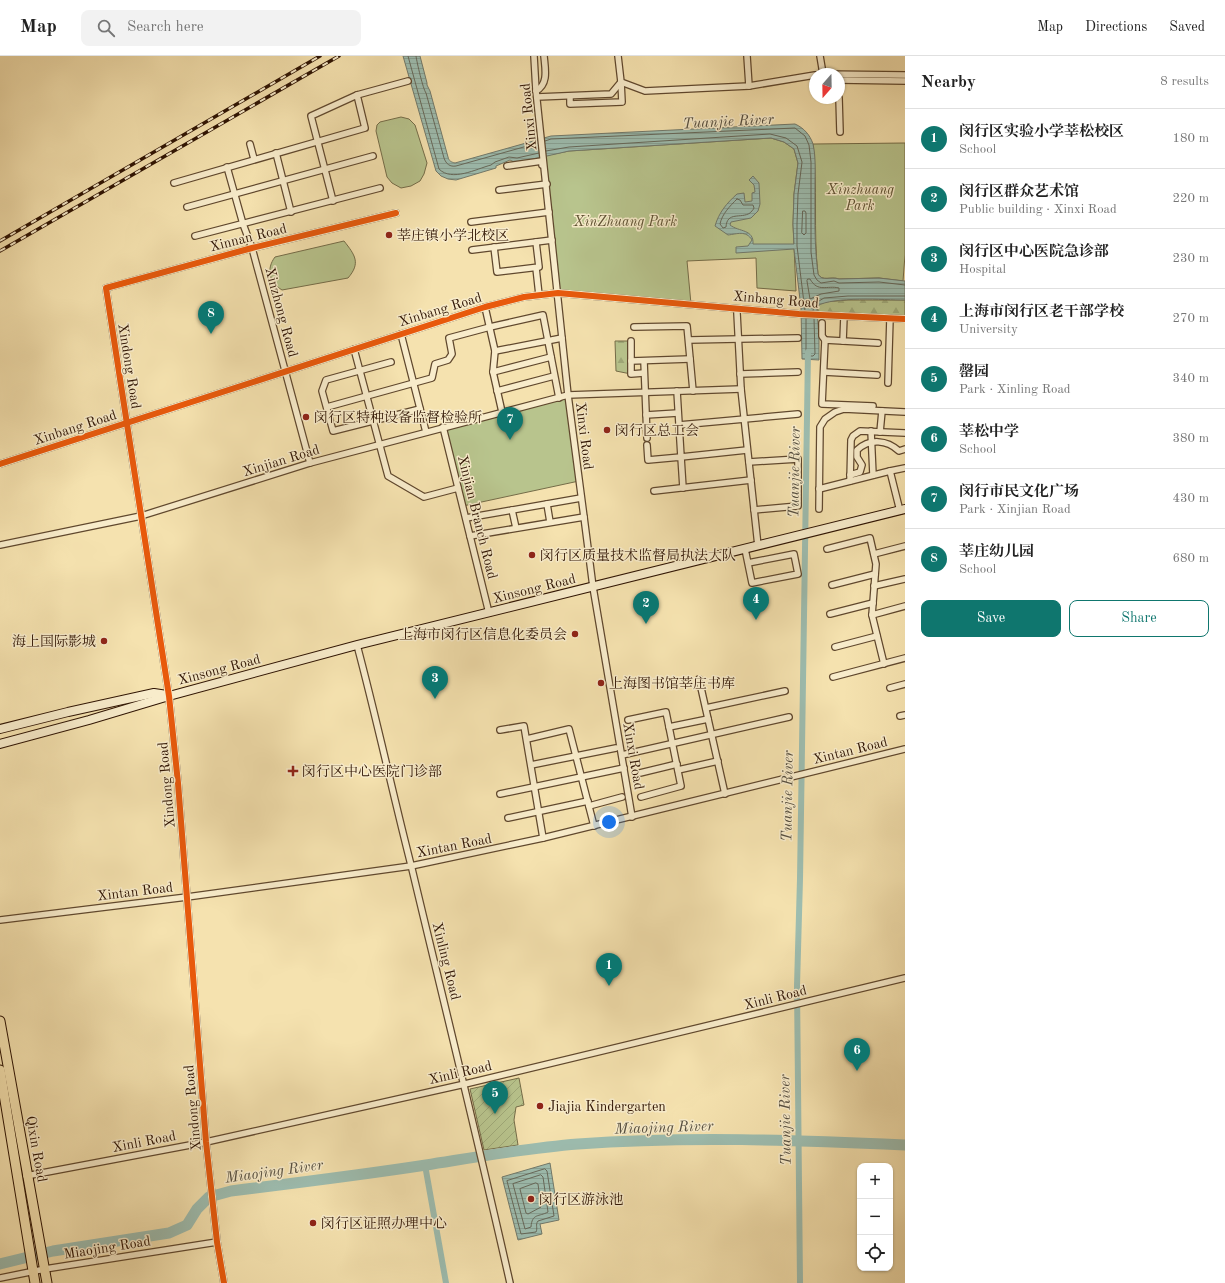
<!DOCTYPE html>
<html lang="en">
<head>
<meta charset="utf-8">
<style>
  :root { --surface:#fff; --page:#f2f2f2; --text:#222; --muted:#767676; --line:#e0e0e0; --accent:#0f766e }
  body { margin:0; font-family:"Old Standard TT","Noto Serif SC",serif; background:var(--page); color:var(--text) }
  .controls { position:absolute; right:12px; bottom:12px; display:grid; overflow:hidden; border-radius:8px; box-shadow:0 1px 3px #0004 }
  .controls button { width:36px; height:36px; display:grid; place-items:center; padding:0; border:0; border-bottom:1px solid var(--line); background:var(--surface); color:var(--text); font:20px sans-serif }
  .compass { position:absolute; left:809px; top:12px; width:36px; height:36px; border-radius:50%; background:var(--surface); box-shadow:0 1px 3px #0004; rotate:200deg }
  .you { position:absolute; left:609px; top:766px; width:14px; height:14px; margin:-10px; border:3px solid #fff; border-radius:50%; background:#1a73e8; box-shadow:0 0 0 6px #1a73e833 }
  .badge { display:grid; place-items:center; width:26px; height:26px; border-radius:50%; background:var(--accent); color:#fff; font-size:13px; font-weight:700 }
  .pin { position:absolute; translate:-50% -33px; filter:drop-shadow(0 1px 2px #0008) }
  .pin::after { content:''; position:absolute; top:21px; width:14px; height:12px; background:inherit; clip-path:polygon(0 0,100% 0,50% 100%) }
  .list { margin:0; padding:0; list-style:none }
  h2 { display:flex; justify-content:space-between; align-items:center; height:52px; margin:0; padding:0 16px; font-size:17px }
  h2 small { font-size:13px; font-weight:400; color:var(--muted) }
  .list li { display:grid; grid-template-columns:26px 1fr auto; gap:12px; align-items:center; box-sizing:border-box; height:60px; padding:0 16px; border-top:1px solid var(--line) }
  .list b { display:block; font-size:15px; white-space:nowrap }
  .list p { margin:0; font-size:13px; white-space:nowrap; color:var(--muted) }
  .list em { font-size:13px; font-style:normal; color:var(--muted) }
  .actions { display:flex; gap:8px; padding:12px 16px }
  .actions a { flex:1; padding:9px 0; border:1px solid var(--accent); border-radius:8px; text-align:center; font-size:14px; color:var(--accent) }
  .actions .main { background:var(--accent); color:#fff }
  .icon { flex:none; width:22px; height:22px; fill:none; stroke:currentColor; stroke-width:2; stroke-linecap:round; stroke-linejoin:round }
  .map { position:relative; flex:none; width:905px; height:1227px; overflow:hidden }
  header { display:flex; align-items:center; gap:24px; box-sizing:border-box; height:56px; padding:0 20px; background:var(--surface); border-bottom:1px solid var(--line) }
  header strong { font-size:19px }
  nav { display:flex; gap:22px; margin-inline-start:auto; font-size:14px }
  .search { width:280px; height:36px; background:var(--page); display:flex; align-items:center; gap:10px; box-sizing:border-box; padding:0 14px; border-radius:8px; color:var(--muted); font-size:15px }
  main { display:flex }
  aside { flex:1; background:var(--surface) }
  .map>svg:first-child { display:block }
  .forest { fill:url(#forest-firs); stroke:#746c48 }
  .park { fill:#b8c48d; stroke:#746c48 }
  .garden { fill:url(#garden-furrows); stroke:#746c48 }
  .water { fill:url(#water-rules); stroke:#71796b }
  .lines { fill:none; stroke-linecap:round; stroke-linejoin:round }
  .shore { stroke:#66685a; stroke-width:1 }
  .canal { stroke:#9dbdb0; stroke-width:6 }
  .river { stroke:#9dbdb0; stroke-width:11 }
  .minor-casing { stroke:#60482e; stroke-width:8 }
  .secondary-casing { stroke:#2f1403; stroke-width:10 }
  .primary-casing { stroke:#2f1403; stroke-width:11 }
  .minor { stroke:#f8eccb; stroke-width:5.5 }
  .secondary { stroke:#f8eccb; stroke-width:8 }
  .primary { stroke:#f5e2af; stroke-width:9 }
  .rail-casing { stroke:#2f1403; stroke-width:3.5 }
  .rail { stroke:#f8eccb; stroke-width:2; stroke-dasharray:6; stroke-linecap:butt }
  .cycleway-casing { stroke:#f8eccb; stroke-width:8 }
  .cycleway { stroke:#e8590c; stroke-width:6 }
  .poi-dot { fill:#8f2418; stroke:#f8eccb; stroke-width:1.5 }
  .labels { text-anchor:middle; stroke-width:3; stroke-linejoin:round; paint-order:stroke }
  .street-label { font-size:14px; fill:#2f1403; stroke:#f8eccb }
  .park-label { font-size:14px; font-style:italic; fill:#5f5233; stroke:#f8eccb }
  .poi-label { font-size:14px; fill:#2f1403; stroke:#f8eccb; text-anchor:start }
  .water-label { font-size:15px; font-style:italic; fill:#564f40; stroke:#f8eccb }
</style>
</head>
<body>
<header>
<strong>Map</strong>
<div class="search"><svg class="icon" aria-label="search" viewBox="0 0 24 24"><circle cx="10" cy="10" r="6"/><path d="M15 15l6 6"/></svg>Search here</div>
<nav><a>Map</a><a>Directions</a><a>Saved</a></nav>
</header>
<main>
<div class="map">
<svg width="905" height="1227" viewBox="0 0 905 1227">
  <defs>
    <pattern id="forest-firs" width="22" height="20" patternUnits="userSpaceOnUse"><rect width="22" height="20" fill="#b8c48d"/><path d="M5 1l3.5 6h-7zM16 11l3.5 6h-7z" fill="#9ea878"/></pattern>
    <pattern id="garden-furrows" width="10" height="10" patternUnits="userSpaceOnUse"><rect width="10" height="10" fill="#b8c48d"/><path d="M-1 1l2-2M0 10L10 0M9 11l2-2" fill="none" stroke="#9ea878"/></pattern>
    <pattern id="water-rules" width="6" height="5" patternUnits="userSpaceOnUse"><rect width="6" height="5" fill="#9dbdb0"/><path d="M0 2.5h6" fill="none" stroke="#88a296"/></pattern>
  </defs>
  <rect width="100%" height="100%" fill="#f5e2af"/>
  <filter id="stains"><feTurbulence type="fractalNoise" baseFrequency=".005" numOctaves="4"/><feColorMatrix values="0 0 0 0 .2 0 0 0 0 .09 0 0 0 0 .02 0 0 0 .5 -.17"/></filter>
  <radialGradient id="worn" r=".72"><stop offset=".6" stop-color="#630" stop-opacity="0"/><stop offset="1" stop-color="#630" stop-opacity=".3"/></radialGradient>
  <g class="forest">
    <path d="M848,244h57v20l-86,-5 -2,-9 7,-4z"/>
    <path d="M615,285h16v33l-15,-3z"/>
  </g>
  <g class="park">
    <path d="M401,61l8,2 6,6 12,38 -3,11 -4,7 -9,5 -10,2 -9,-5 -5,-6 -11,-46 1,-6 3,-3z"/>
    <path d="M771,82l13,4 10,7 4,14 -4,31 -1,30 3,67 -39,-3 -1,-30 -69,3 4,43 -133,-11 -14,-137 25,-5z"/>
    <path d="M905,87v112l-2,26 -24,-3 -40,1c-8,-3 -17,3 -21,-5 -5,-43 0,-87 -5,-130z"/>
    <path d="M344,185c11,14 17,22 4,37l-66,12c-13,-8 -16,-21 -7,-33z"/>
    <path d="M568,339l11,86 -116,25 -20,-79z"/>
  </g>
  <path class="garden" d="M519,1022l5,27 -8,2 -2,13 4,25 -34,5 -14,-61z"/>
  <g class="water">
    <path d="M403,0h17l7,27v2l3,6 18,66c1,4 3,5 7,6l96,-27 244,-12c9,4 15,11 18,20 3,13 2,27 2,40 0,30 -1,60 3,90 4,8 13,2 21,5l40,-1 26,3v19c-21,0 -71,-4 -88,6v3l2,29v22l-17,-1 -1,-51 -7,-59 -58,4v-6l12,-1 4,-6c-6,-10 -15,-6 -24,-5l-13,-9c4,-14 12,-23 22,-32l7,-1 1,9 7,-1v-8l3,-1 -1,-7 -5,-5 4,-4 6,7 1,21 -2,7 -7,7 -20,4 -1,3c9,7 24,4 23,19h41l-1,-20 1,-30 4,-31 -4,-14 -10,-7 -13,-4 -202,13 -53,12 -6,-3 -14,6v2l-40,12 -8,-1 -7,-3 -5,-5z"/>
    <path d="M550,1107l9,57 -19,4 2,10 -24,6 -16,-63z"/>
  </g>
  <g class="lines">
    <g class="shore">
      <path d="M408,0l31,113c13,13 37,0 52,-4l4,-3 14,-5 8,1 22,-5"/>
      <path d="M416,0c1,7 7,33 10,37l18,65c2,6 6,9 12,8l82,-23"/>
      <path d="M545,85l6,-2 244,-11 10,8 4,9 2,17v90l3,23 3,5 4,3 13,-2 5,2 40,-1 26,3"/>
      <path d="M546,95l23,-4 201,-13 16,4 11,8 5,16 -4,32 -1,30v22l8,65"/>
      <path d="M737,143l3,1 3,5h10l1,3c0,1 -4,5 -4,5 -9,6 -23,-2 -24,14l-3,1 -3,-4c2,-10 10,-18 17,-25z"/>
      <path d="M803,155h2l1,2v20l-2,2 -2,-2z"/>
      <path d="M808,223h2c8,14 17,6 29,9v3l-18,3 -11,5 -3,-18z"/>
      <path d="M813,255l1,-7 10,-6 24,-2h57"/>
      <path d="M806,262v36l1,2h6l2,-2 -1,-36"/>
      <path d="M545,1113l2,2 7,45 -16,5c-3,4 0,7 -2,11l-15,2 -14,-53z"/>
      <path d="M541,1119l2,2 5,35c-9,5 -16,1 -17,15l-6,2 -12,-45z"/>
      <path d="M536,1127l2,1 3,23 -13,7 -2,-1 -6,-24z"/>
    </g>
    <g class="canal">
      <path d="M425,1109l21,118"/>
      <path d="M800,1227l-3,-297 3,-107 8,-527"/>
    </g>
    <path class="river" d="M0,1208l53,-13 116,-18 18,-8 10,-16 12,-12 22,-6c65,-8 130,-16 195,-26 51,-8 101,-17 152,-21 109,-8 218,-4 327,1"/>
    <g class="minor-casing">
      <g id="minor">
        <path d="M534,0l2,35 32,304 16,122 9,70 39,230"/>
        <path d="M618,0l3,26 24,9 104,-5 -2,-30"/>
        <path d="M820,0l3,18"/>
        <path d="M821,18l84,1"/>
        <path d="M839,24l66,1"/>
        <path d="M749,30l66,-11"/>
        <path d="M536,35c13,-7 9,-23 8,-35"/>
        <path d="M570,40v8l52,-2 -1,-20"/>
        <path d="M537,41l74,-3 10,-12"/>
        <path d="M839,42l1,34"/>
        <path d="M250,88l4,15"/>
        <path d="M276,97l15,59"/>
        <path d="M507,110l35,-5v4"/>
        <path d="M227,111l16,57 9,24 58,215"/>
        <path d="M174,127l191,-55 -8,-33 51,-14"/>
        <path d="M499,134l48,-6"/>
        <path d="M333,145l-22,-85 46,-21"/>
        <path d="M187,151l186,-51"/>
        <path d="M471,166l78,-10"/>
        <path d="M195,180l185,-48"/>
        <path d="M494,191l3,25 42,-5 -3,-25"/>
        <path d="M472,194l80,-10"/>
        <path d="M536,212l3,27"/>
        <path d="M485,251l10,44 -2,21 9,40"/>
        <path d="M737,257l4,76 17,157"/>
        <path d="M844,260l-1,25 35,2"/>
        <path d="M822,267v13l3,4"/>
        <path d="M634,271l53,-1 6,65"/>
        <path d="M401,278l25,98"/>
        <path d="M689,284l109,-2"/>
        <path d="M631,285v33l13,-1"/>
        <path d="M843,285l-18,-1 -3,64 51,2"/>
        <path d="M354,293l34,127 36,21 34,-9"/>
        <path d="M495,295l67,-13"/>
        <path d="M631,305l59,-2"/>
        <path d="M644,305l3,77"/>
        <path d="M391,306l-65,18 -4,11 11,40 87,-22"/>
        <path d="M493,316l58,-15"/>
        <path d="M824,316l53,3"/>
        <path d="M740,318l58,-2"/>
        <path d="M888,327l2,-65"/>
        <path d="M497,335l57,-15"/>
        <path d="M677,335l4,66 66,-7"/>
        <path d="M327,351l105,-29 3,-14 13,-4 4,-6 -3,-16 41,-11 53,-12 16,83"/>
        <path d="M646,359l32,-2"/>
        <path d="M679,369l119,-11"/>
        <path d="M443,371l46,186"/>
        <path d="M871,375l2,44"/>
        <path d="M880,376l2,-21"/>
        <path d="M647,389l1,15 33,-3 2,31"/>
        <path d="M749,406l49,-3v47l-44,4"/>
        <path d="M0,408l451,-146 34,-11 39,-10 34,-4 241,21 106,5"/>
        <path d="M890,415l15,-3"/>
        <path d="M850,419l10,-3 2,-7 -5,-8v-7c13,-12 30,-10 42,1l6,-2"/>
        <path d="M850,425l1,-41 2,-4 7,-5 45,2"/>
        <path d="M819,433l71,-18 10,40"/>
        <path d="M654,435l97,-11"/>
        <path d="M547,448l3,18"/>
        <path d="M819,453l1,-82 5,-8 10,-7 9,-3 61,3"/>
        <path d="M512,454l4,18"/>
        <path d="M466,462l115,-20"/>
        <path d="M470,480l114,-19"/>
        <path d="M0,489l141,-29 169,-53 258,-68 173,-6"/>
        <path d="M745,493l7,34 46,-9 -4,-20 -46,9"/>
        <path d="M827,493l43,-11 6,26 -4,51 12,49"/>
        <path d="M874,498l31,-8"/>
        <path d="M832,529l43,-11"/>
        <path d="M874,530l31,-7"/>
        <path d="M830,558l43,-11"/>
        <path d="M872,559l33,-9"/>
        <path d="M357,589c20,75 36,150 55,224 33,138 67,276 98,414"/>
        <path d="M835,591l42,-11"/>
        <path d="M833,621l72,-19"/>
        <path d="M699,623l26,115"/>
        <path d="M890,632l15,-4"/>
        <path d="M706,652l79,-17"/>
        <path d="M900,660l5,-1"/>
        <path d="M628,664l38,-8 15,74 -40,11"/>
        <path d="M669,671l39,-8"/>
        <path d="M500,674l24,-4 19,112"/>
        <path d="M527,683l42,-10 25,97"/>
        <path d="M622,699l167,-38"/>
        <path d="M531,709l85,-17"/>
        <path d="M678,714l40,-9"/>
        <path d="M640,717l37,-9"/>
        <path d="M500,738l124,-26"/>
        <path d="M589,750l33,-9"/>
        <path d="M508,762l80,-17"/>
        <path d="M0,864l187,-23 224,-31 132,-28 362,-89"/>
        <path d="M26,1120l180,-34 259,-58 440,-106"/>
        <path d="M0,1222l45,-9 172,-27"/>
        <path d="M224,1227l-7,-41 -11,-100 -28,-359 -9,-87 -63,-408 146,-40 144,-35"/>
      </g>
    </g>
    <g class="secondary-casing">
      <g id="secondary">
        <path d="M0,673l68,-17 86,-19 13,2"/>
        <path d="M0,688l89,-24 80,-24 188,-51 548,-136"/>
      </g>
    </g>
    <g class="primary-casing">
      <g id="primary">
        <path d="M0,965l47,262"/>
        <path d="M0,1014l35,213"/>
      </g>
    </g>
    <use href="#minor" class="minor"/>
    <use href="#secondary" class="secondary"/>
    <use href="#primary" class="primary"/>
    <g class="rail-casing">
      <g id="rail">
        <path d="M0,185l320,-185"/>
        <path d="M0,195l339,-195"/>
      </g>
    </g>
    <use href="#rail" class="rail"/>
    <g class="cycleway-casing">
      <g id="cycleway">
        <path d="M0,408l451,-146 34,-11 39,-10 34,-4 241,21 106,5"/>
        <path d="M224,1227l-7,-41 -11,-100 -28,-359 -9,-87 -63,-408 146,-40 144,-35"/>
      </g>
    </g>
    <use href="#cycleway" class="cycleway"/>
  </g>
  <g class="poi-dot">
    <circle cx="389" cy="179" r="4"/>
    <circle cx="306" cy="361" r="4"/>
    <circle cx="607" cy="374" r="4"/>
    <circle cx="532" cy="499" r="4"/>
    <circle cx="575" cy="578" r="4"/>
    <circle cx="104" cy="585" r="4"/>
    <circle cx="601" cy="627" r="4"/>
    <path d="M291 709h4v4h4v4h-4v4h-4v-4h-4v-4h4z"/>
    <circle cx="540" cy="1050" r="4"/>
    <circle cx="531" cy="1143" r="4"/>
    <circle cx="313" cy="1167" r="4"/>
  </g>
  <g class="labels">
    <g class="street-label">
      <text transform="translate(528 61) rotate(-96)" y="5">Xinxi Road</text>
      <text transform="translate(248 181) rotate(-14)" y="5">Xinnan Road</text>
      <text transform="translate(776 243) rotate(5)" y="5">Xinbang Road</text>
      <text transform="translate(440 253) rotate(-17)" y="5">Xinbang Road</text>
      <text transform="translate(282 256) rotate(75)" y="5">Xinzhong Road</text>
      <text transform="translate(130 310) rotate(81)" y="5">Xindong Road</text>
      <text transform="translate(75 371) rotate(-18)" y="5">Xinbang Road</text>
      <text transform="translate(585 380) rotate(83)" y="5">Xinxi Road</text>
      <text transform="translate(281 404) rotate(-17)" y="5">Xinjian Road</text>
      <text transform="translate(478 461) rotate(76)" y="5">Xinjian Branch Road</text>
      <text transform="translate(534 532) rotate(-14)" y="5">Xinsong Road</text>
      <text transform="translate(219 613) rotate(-15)" y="5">Xinsong Road</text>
      <text transform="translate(850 694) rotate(-14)" y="5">Xintan Road</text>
      <text transform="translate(634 700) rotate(80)" y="5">Xinxi Road</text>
      <text transform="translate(166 729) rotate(-95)" y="5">Xindong Road</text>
      <text transform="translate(454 789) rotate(-11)" y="5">Xintan Road</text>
      <text transform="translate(135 835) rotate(-7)" y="5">Xintan Road</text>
      <text transform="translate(447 905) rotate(76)" y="5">Xinling Road</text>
      <text transform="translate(775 941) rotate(-14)" y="5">Xinli Road</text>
      <text transform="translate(460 1016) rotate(-13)" y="5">Xinli Road</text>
      <text transform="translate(192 1052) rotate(-95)" y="5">Xindong Road</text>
      <text transform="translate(144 1085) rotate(-11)" y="5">Xinli Road</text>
      <text transform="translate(37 1093) rotate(80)" y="5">Qixin Road</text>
      <text transform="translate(107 1191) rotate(-9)" y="5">Miaojing Road</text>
    </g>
    <g class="park-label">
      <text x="860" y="138">Xinzhuang<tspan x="860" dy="16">Park</tspan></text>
      <text x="625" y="170">XinZhuang Park</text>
    </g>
    <g class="poi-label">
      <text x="397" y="184">莘庄镇小学北校区</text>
      <text x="314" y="366">闵行区特种设备监督检验所</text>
      <text x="615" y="379">闵行区总工会</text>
      <text x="540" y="504">闵行区质量技术监督局执法大队</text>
      <text x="567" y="583" text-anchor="end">上海市闵行区信息化委员会</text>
      <text x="96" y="590" text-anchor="end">海上国际影城</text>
      <text x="609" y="632">上海图书馆莘庄书库</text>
      <text x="302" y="720">闵行区中心医院门诊部</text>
      <text x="548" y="1055">Jiajia Kindergarten</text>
      <text x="539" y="1148">闵行区游泳池</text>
      <text x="321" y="1172">闵行区证照办理中心</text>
    </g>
    <g class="water-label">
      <text transform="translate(728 65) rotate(-3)" y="5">Tuanjie River</text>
      <text transform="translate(794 416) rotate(-89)" y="5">Tuanjie River</text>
      <text transform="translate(787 740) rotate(-89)" y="5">Tuanjie River</text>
      <text transform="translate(785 1064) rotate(-91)" y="5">Tuanjie River</text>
      <text transform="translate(664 1071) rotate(-2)" y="5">Miaojing River</text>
      <text transform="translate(274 1115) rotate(-8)" y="5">Miaojing River</text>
    </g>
  </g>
  <rect width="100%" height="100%" filter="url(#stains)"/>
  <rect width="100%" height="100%" fill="url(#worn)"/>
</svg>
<div class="controls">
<button>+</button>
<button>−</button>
<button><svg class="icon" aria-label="locate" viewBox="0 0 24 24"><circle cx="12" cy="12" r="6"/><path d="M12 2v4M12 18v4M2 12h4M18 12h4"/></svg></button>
</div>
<svg class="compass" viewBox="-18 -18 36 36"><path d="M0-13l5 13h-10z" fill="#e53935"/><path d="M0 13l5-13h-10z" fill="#767676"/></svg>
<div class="you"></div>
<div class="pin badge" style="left:609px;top:930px">1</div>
<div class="pin badge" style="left:646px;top:568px">2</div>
<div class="pin badge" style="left:435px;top:643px">3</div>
<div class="pin badge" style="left:756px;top:564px">4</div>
<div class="pin badge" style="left:495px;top:1058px">5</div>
<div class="pin badge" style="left:857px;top:1015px">6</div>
<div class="pin badge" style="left:510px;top:384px">7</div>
<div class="pin badge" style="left:211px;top:278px">8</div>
</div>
<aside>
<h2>Nearby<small>8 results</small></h2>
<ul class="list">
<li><span class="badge">1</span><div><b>闵行区实验小学莘松校区</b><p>School</p></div><em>180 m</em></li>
<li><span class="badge">2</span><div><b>闵行区群众艺术馆</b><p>Public building · Xinxi Road</p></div><em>220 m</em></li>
<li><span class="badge">3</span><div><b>闵行区中心医院急诊部</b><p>Hospital</p></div><em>230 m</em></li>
<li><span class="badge">4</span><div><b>上海市闵行区老干部学校</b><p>University</p></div><em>270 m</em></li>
<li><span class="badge">5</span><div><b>罄园</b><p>Park · Xinling Road</p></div><em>340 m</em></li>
<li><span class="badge">6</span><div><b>莘松中学</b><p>School</p></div><em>380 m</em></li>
<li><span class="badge">7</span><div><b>闵行市民文化广场</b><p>Park · Xinjian Road</p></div><em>430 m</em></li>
<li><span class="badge">8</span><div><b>莘庄幼儿园</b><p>School</p></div><em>680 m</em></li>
</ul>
<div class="actions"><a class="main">Save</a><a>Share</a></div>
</aside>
</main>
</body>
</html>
